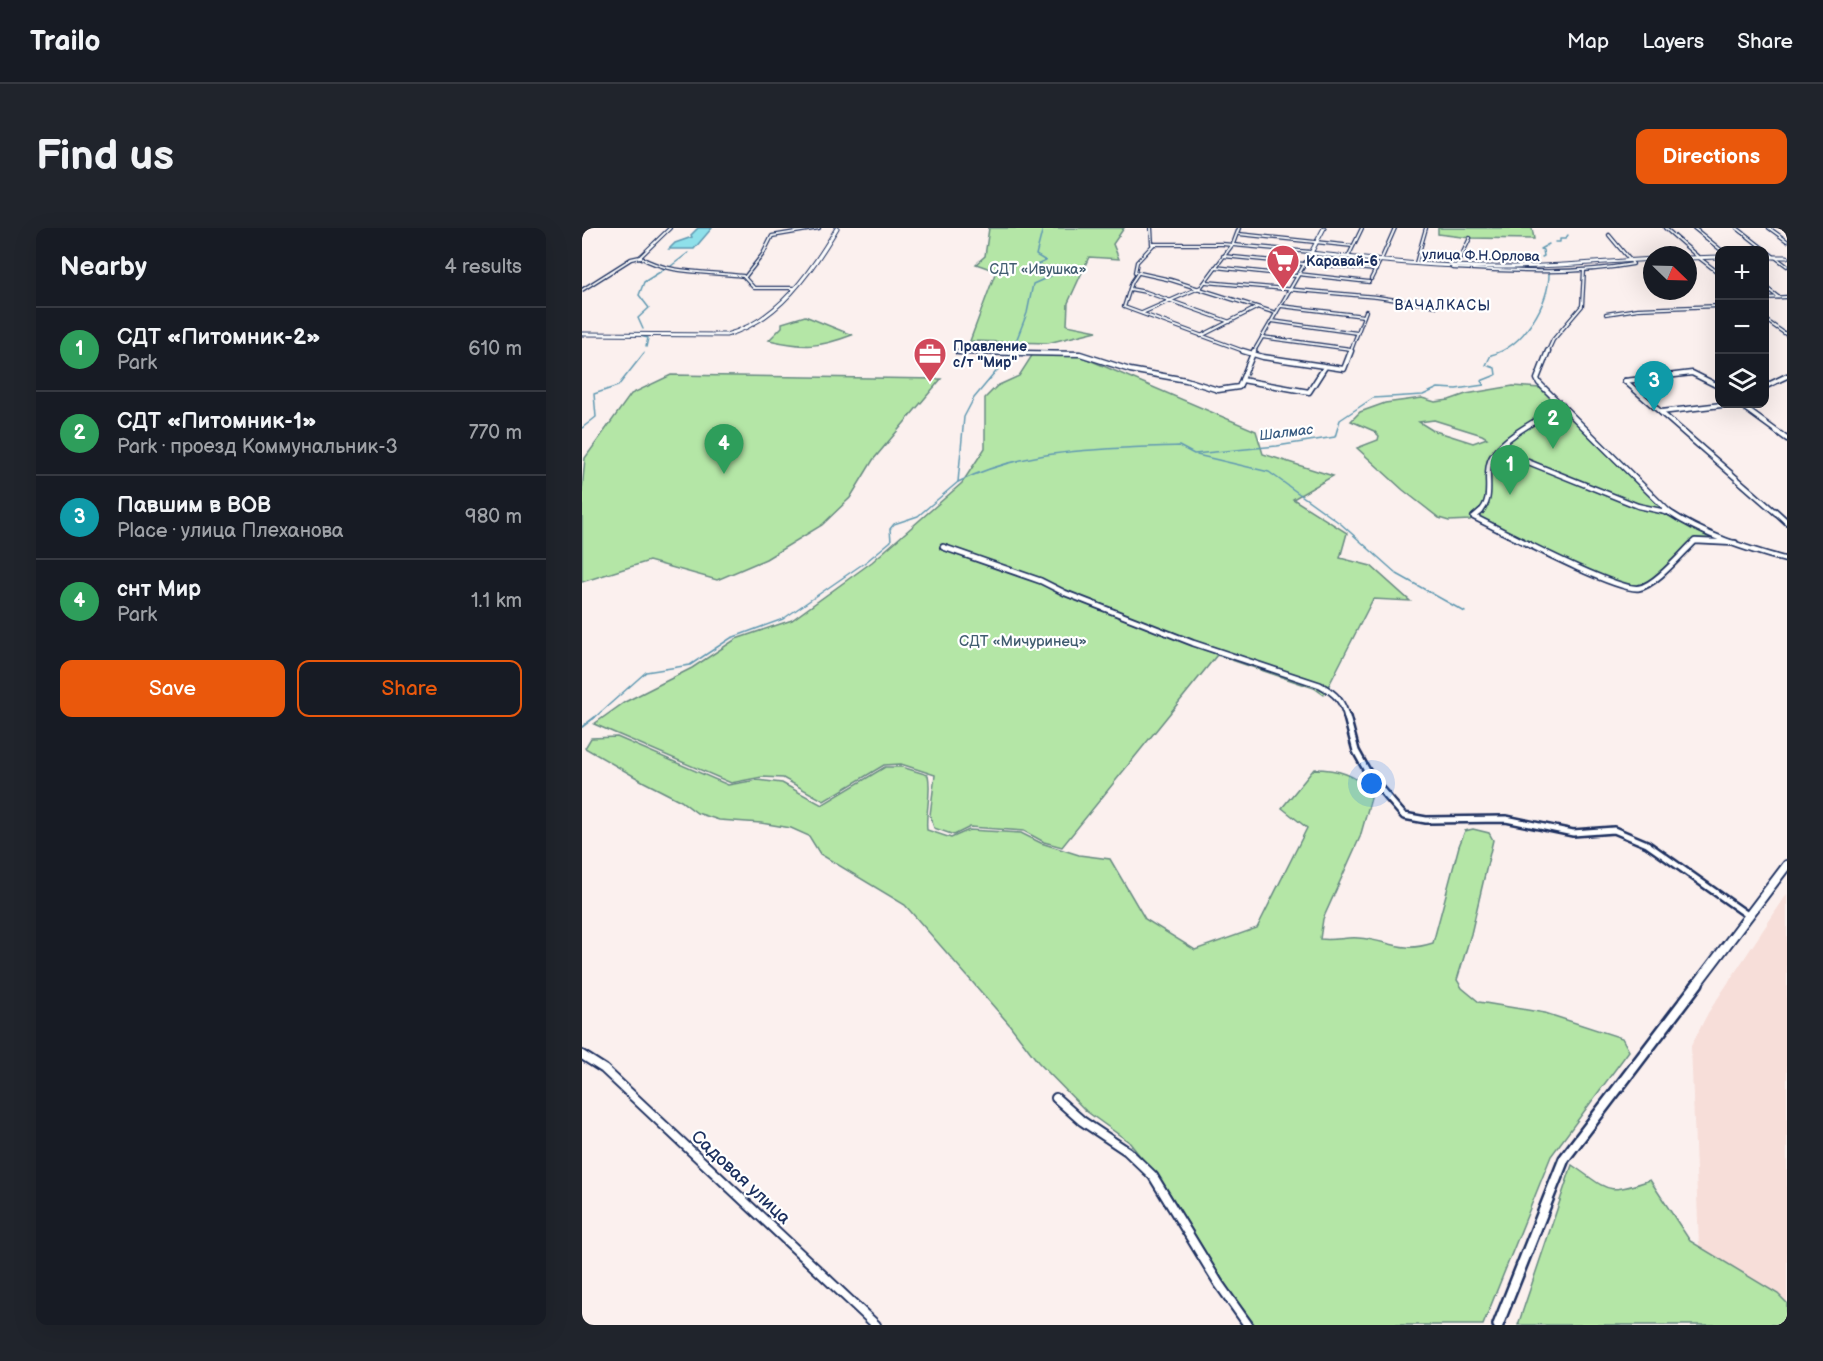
<!DOCTYPE html>
<html lang="en">
<head>
<meta charset="utf-8">
<style>
  :root { --surface:#171b24; --page:#20242c; --text:#f1f3f6; --muted:#9ea1a6; --line:#363941; --accent:#ea580c }
  body { margin:0; font-family:"Balsamiq Sans",sans-serif; background:var(--page); color:var(--text) }
  .controls { position:absolute; right:18px; top:18px; display:grid; overflow:hidden; border-radius:12px; box-shadow:0 6px 24px #0002 }
  .controls button { width:54px; height:54px; display:grid; place-items:center; padding:0; border:0; border-bottom:2px solid var(--line); background:var(--surface); color:var(--text); font:30px sans-serif }
  .compass { position:absolute; left:1061px; top:18px; width:54px; height:54px; border-radius:50%; background:var(--surface); box-shadow:0 6px 24px #0002; rotate:113deg }
  .you { position:absolute; left:790px; top:556px; width:21px; height:21px; margin:-15px; border:4px solid #fff; border-radius:50%; background:#1a73e8; box-shadow:0 0 0 9px #1a73e833 }
  .badge { display:grid; place-items:center; width:39px; height:39px; border-radius:50%; background:var(--accent); color:#fff; font-size:20px; font-weight:700 }
  .pin { position:absolute; translate:-50% -50px; filter:drop-shadow(0 2px 3px #0008) }
  .pin::after { content:''; position:absolute; top:32px; width:21px; height:18px; background:inherit; clip-path:polygon(0 0,100% 0,50% 100%) }
  .list { margin:0; padding:0; list-style:none }
  h2 { display:flex; justify-content:space-between; align-items:center; height:78px; margin:0; padding:0 24px; font-size:26px }
  h2 small { font-size:20px; font-weight:400; color:var(--muted) }
  .list li { display:grid; grid-template-columns:39px 1fr auto; gap:18px; align-items:center; box-sizing:border-box; height:84px; padding:0 24px; border-top:2px solid var(--line) }
  .list b { display:block; font-size:22px; white-space:nowrap }
  .list p { margin:0; font-size:20px; white-space:nowrap; color:var(--muted) }
  .list em { font-size:20px; font-style:normal; color:var(--muted) }
  .actions { display:flex; gap:12px; padding:18px 24px }
  .actions a { flex:1; padding:14px 0; border:2px solid var(--accent); border-radius:12px; text-align:center; font-size:21px; color:var(--accent) }
  .actions .main { background:var(--accent); color:#fff }
  .icon { flex:none; width:33px; height:33px; fill:none; stroke:currentColor; stroke-width:2; stroke-linecap:round; stroke-linejoin:round }
  .map { position:relative; flex:none; width:1205px; height:1097px; overflow:hidden; border-radius:12px }
  header { display:flex; align-items:center; gap:36px; box-sizing:border-box; height:84px; padding:0 30px; background:var(--surface); border-bottom:2px solid var(--line) }
  header strong { font-size:28px }
  nav { display:flex; gap:33px; margin-inline-start:auto; font-size:21px }
  .intro { display:flex; align-items:center; justify-content:space-between; box-sizing:border-box; height:144px; padding:0 36px }
  h1 { margin:0; font-size:42px }
  .button { padding:15px 27px; border-radius:12px; background:var(--accent); color:#fff; font-size:21px; font-weight:700 }
  main { display:flex; gap:36px; padding:0 36px }
  aside { flex:1; background:var(--surface); border-radius:12px; box-shadow:0 6px 24px #0002 }
  .map>svg:first-child { display:block }
  .built { fill:#f7ded9 }
  .green { fill:#b4e6a6; stroke:#688a82; stroke-width:1.5; fill-rule:evenodd }
  .water { fill:#8fe0ea; stroke:#6199b2; stroke-width:1.5 }
  .lines { fill:none; stroke-linecap:round; stroke-linejoin:round }
  .stream-far1 { stroke:#6199b2; stroke-width:1.5 }
  .stream { stroke:#6199b2; stroke-width:2 }
  .minor-far4-casing { stroke:#1b2f5e; stroke-width:4.5 }
  .minor-far3-casing { stroke:#1b2f5e; stroke-width:7 }
  .minor-far2-casing { stroke:#1b2f5e; stroke-width:8 }
  .minor-far1-casing { stroke:#1b2f5e; stroke-width:10 }
  .minor-casing { stroke:#1b2f5e; stroke-width:12 }
  .tertiary-far2-casing { stroke:#1b2f5e; stroke-width:5 }
  .tertiary-far1-casing { stroke:#1b2f5e; stroke-width:12 }
  .tertiary-casing { stroke:#1b2f5e; stroke-width:14 }
  .minor-far4 { stroke:#fff; stroke-width:2 }
  .minor-far3 { stroke:#fff; stroke-width:4 }
  .minor-far2 { stroke:#fff; stroke-width:4.5 }
  .minor-far1 { stroke:#fff; stroke-width:5 }
  .minor { stroke:#fff; stroke-width:8 }
  .tertiary-far2 { stroke:#fff; stroke-width:3 }
  .tertiary-far1 { stroke:#fff; stroke-width:8 }
  .tertiary { stroke:#fff; stroke-width:9 }
  .labels { text-anchor:middle; stroke-width:4.5; stroke-linejoin:round; paint-order:stroke }
  .far-street-label { font-size:14px; fill:#1b2f5e; stroke:#fff }
  .far-poi-label { font-size:14px; font-weight:bold; fill:#1b2f5e; stroke:#fff; text-anchor:start }
  .far-park-label { font-size:14px; fill:#415d70; stroke:#fff }
  .far-neighbourhood-label { font-size:14px; letter-spacing:1.5px; fill:#1b2f5e; stroke:#fff }
  .far-water-label { font-size:14px; font-style:italic; fill:#385b81; stroke:#fff }
  .park-label { font-size:15px; fill:#415d70; stroke:#fff }
  .near-street-label { font-size:18px; fill:#1b2f5e; stroke:#fff }
</style>
</head>
<body>
<header>
<strong>Trailo</strong>
<nav><a>Map</a><a>Layers</a><a>Share</a></nav>
</header>
<div class="intro"><h1>Find us</h1><a class="button">Directions</a></div>
<main>
<aside>
<h2>Nearby<small>4 results</small></h2>
<ul class="list">
<li><span class="badge" style="background:#2e9e5b">1</span><div><b>СДТ «Питомник-2»</b><p>Park</p></div><em>610 m</em></li>
<li><span class="badge" style="background:#2e9e5b">2</span><div><b>СДТ «Питомник-1»</b><p>Park · проезд Коммунальник-3</p></div><em>770 m</em></li>
<li><span class="badge" style="background:#0f9aa8">3</span><div><b>Павшим в ВОВ</b><p>Place · улица Плеханова</p></div><em>980 m</em></li>
<li><span class="badge" style="background:#2e9e5b">4</span><div><b>снт Мир</b><p>Park</p></div><em>1.1 km</em></li>
</ul>
<div class="actions"><a class="main">Save</a><a>Share</a></div>
</aside>
<div class="map">
<svg width="1205" height="1097" viewBox="0 0 1205 1097">
  <rect width="100%" height="100%" fill="#fbf0ee"/>
  <filter id="ink" filterUnits="userSpaceOnUse"><feTurbulence type="fractalNoise" baseFrequency=".0167" numOctaves="2"/><feDisplacementMap in="SourceGraphic" scale="12" xChannelSelector="R" yChannelSelector="G"/><feConvolveMatrix kernelMatrix="1 2 1 2 8 2 1 2 1" color-interpolation-filters="sRGB"/></filter>
  <g filter="url(#ink)">
    <path class="built" d="M1205,666v431h-269l54,-160 35,24 14,2 29,-11 40,61 9,5 -8,-200 17,-33z"/>
    <g class="green">
      <path d="M407,0h135l-11,16 6,15 -30,-2 -21,46 -1,22 30,6 -49,12 -78,-2 26,-70 -20,-7 9,-8z"/>
      <path d="M856,0h94l2,11 -64,-1 -32,-4z"/>
      <path d="M223,88l47,19c-34,13 -48,13 -83,5l13,-13v-4z"/>
      <path d="M451,126l47,2 176,75 7,23 70,22 -40,23 54,34 -7,25 31,8 39,35 -37,-2 -49,96 -10,-7 -97,-33 -155,192 -18,-5 -20,-11 -54,-4 -16,8 -20,-7 -4,-13 5,-40 -34,-11 -17,1 -60,36 -41,-23 -21,-1 -31,6 -137,-59 31,-22 67,-34 44,-29 56,-19 80,-58 90,-79 23,-35v-50l12,-12 22,-10z"/>
      <path d="M89,147l267,4h3l-68,81 -23,38 -28,27 -56,34 -49,21 -68,-19 -67,21v-91l3,-33 46,-64z"/>
      <path d="M931,158l27,2 127,123 64,32 -32,-4 -18,13 -30,28 -12,7 -21,-2 -145,-68 -3,3 -21,1 -10,-3 -36,-28 -46,-42 21,-8 1,-4 -5,-5 -23,-10 9,-9 25,-9 37,-5 13,4 14,-2 17,-6zM852,192l48,15 5,3 -14,5 -41,-13 -13,-8z"/>
      <path d="M35,509l111,48 29,-5 25,3 40,22 63,-38h17l26,8c4,18 -3,37 -1,55l24,8 18,-8 52,3 20,10 38,12 31,4 35,60 50,31 62,-22 50,-100 -25,-20 32,-39c26,0 39,6 59,22l-13,46 -37,82 -3,20c14,2 25,-2 38,-1 31,2 41,16 75,5l26,-97 6,-15 8,-2 16,4 4,7 -22,94 -14,46 5,8 17,14 66,11 77,25 7,13 -78,105 -68,169h-228l-25,-33 -60,-98 -41,-52 -43,-31 -48,-49 -29,-38 -104,-119 -85,-51 -11,-18 -18,-8 -30,-5 -42,-3 -22,-7 -16,-12 -37,-19 -59,-34 6,-10z"/>
      <path d="M990,937c37,25 33,31 78,15l40,61 88,53 9,9v22h-269z"/>
    </g>
    <path class="water" d="M116,0h14l-18,21h-25l6,-6 17,-6 -1,-2z"/>
    <g class="lines">
      <g class="stream-far1">
        <path d="M973,14h5v-3h5l3,-4"/>
        <path d="M960,29l2,-1 -1,-6 -3,-1 9,-5"/>
        <path d="M89,38l17,-13"/>
        <path d="M61,101l-5,-11 11,-10 -10,-13 5,-13 24,-15"/>
        <path d="M58,108l8,2 -2,9"/>
        <path d="M431,121l14,-36 6,-29 18,-8 -3,-4 -14,-6 12,-5 -10,-6 7,-27"/>
        <path d="M0,200l14,-11 -2,-23 24,-8 26,-33"/>
        <path d="M615,227l72,17 72,52 56,50 68,38"/>
        <path d="M376,254c69,-34 145,-33 221,-36l15,8 83,-8 58,-9 5,-17 33,-22 50,-3 15,-7 18,1 28,-4 -3,-4 15,-6 -1,-7 -9,-3 5,-10c32,-8 59,-52 58,-83"/>
        <path d="M11,491l53,-47 44,-7 41,-27 52,-19 84,-58 24,-20 -1,-12 4,-5 24,-8 40,-34 6,-65 10,-19 36,-43"/>
      </g>
      <path class="stream" d="M0,499l13,-10"/>
      <g class="minor-far4-casing">
        <g id="minor-far4">
          <path d="M569,0l1,16h70l89,8"/>
          <path d="M1083,0l32,28"/>
          <path d="M1112,0l27,22"/>
          <path d="M1155,0l36,28"/>
          <path d="M1187,0l18,13"/>
          <path d="M657,6l114,12"/>
          <path d="M1027,7l20,24"/>
          <path d="M572,16l-17,18 -2,10 36,8 105,33"/>
          <path d="M641,28l81,8"/>
          <path d="M58,29c30,18 69,14 103,19l11,12h41"/>
          <path d="M58,29l30,-29"/>
          <path d="M766,29l14,-29"/>
          <path d="M1116,29l22,17"/>
          <path d="M1193,29l12,9"/>
          <path d="M799,32l14,-32"/>
          <path d="M723,35l71,7"/>
          <path d="M834,35l10,-35"/>
          <path d="M875,37l13,-27"/>
          <path d="M633,39l82,9"/>
          <path d="M870,40c60,3 121,7 181,-4l-3,-4"/>
          <path d="M556,45l-6,9 -8,25 125,46"/>
          <path d="M716,46l71,8"/>
          <path d="M163,49l18,-23 9,-18 47,-8"/>
          <path d="M789,51l9,-18"/>
          <path d="M624,54l171,15 60,9"/>
          <path d="M1182,58l14,11"/>
          <path d="M548,61l16,3 84,30"/>
          <path d="M0,62l49,-31 9,-2"/>
          <path d="M1182,70l23,-1"/>
          <path d="M699,78l83,10"/>
          <path d="M560,85l59,-26 32,-43 6,-16"/>
          <path d="M1024,86l32,-5 82,-3"/>
          <path d="M1182,91l23,16"/>
          <path d="M690,93l85,12"/>
          <path d="M619,108l55,-28"/>
          <path d="M680,109l89,12"/>
          <path d="M376,124l55,1"/>
          <path d="M671,125l58,-100 -3,-1"/>
          <path d="M768,125l16,-42"/>
          <path d="M965,125l6,-13 29,-34 2,-36"/>
        </g>
      </g>
      <g class="minor-far3-casing">
        <g id="minor-far3">
          <path d="M661,123l20,6 81,12 7,-18"/>
          <path d="M966,123l-11,28 2,4 131,130"/>
          <path d="M376,124l122,2 50,16 56,10 32,10 21,-3 15,-36"/>
          <path d="M660,152l67,12 16,-25"/>
          <path d="M1043,153l151,132"/>
          <path d="M1043,153l67,-8 28,14"/>
          <path d="M1182,159l23,-11"/>
          <path d="M1157,176l48,35"/>
          <path d="M1079,184l69,-8"/>
          <path d="M916,222l140,56 28,6"/>
          <path d="M897,285c18,-16 2,-40 14,-58 13,-20 49,-37 69,-50"/>
        </g>
      </g>
      <g class="minor-far2-casing">
        <g id="minor-far2">
          <path d="M899,283l-7,6c27,13 143,75 165,71 17,-3 43,-35 56,-47l40,2"/>
          <path d="M1081,283l3,1"/>
          <path d="M1085,283c36,24 79,38 120,49"/>
          <path d="M1193,283l12,11"/>
          <path d="M361,319l98,34 24,12 128,50 127,42c16,9 23,16 27,34"/>
        </g>
      </g>
      <g class="minor-far1-casing">
        <path id="minor-far1" d="M765,489l9,34 15,27 33,38 22,4 80,-1 67,14 41,-3 33,14 102,72"/>
      </g>
      <g class="minor-casing">
        <g id="minor">
          <path d="M0,827l22,14 272,256"/>
          <path d="M474,870l26,23 45,30 26,25 66,108 29,41"/>
        </g>
      </g>
      <g class="tertiary-far2-casing">
        <g id="tertiary-far2">
          <path d="M742,0l-13,25c67,8 135,15 203,14 46,-1 92,-5 138,-8"/>
          <path d="M1182,29h23"/>
          <path d="M1106,30l32,-1"/>
          <path d="M0,106l144,1c52,-14 85,-63 111,-107"/>
        </g>
      </g>
      <g class="tertiary-far1-casing">
        <path id="tertiary-far1" d="M1115,756l90,-119"/>
      </g>
      <g class="tertiary-casing">
        <path id="tertiary" d="M916,1097l66,-166 134,-176"/>
      </g>
      <use href="#minor-far4" class="minor-far4"/>
      <use href="#minor-far3" class="minor-far3"/>
      <use href="#minor-far2" class="minor-far2"/>
      <use href="#minor-far1" class="minor-far1"/>
      <use href="#minor" class="minor"/>
      <use href="#tertiary-far2" class="tertiary-far2"/>
      <use href="#tertiary-far1" class="tertiary-far1"/>
      <use href="#tertiary" class="tertiary"/>
    </g>
  </g>
  <defs>
    <g id="supermarket-pin" transform="scale(1.725)"><path d="M0 17L-7.5 6A9.5 9.5 0 1 1 7.5 6Z" fill="#d1495b" stroke="#fff"/><path d="M-6-5.5h2.5l.6 2H6L4.5 2H-2.5L-4.4-4H-6ZM-1.5 3.2a1.3 1.3 0 1 0 .1 0ZM3 3.2a1.3 1.3 0 1 0 .1 0Z" fill="#fff"/></g>
    <g id="office-pin" transform="scale(1.725)"><path d="M0 17L-7.5 6A9.5 9.5 0 1 1 7.5 6Z" fill="#d1495b" stroke="#fff"/><path d="M-6-3h4V-5.5h4V-3h4V5H-6ZM-1-4.5V-3h2v-1.5ZM-6 0V1H6V0Z" fill="#fff"/></g>
  </defs>
  <g fill-rule="evenodd">
    <use href="#supermarket-pin" x="701" y="33"/>
    <use href="#office-pin" x="348" y="126"/>
  </g>
  <g class="labels">
    <g class="far-street-label">
      <text transform="translate(899 27) rotate(1)" y="5">улица Ф.Н.Орлова</text>
    </g>
    <g class="far-poi-label">
      <text x="724" y="38">Каравай-6</text>
      <text x="371" y="123">Правление<tspan x="371" dy="16">с/т "Мир"</tspan></text>
    </g>
    <g class="far-park-label">
      <text x="456" y="46">СДТ «Ивушка»</text>
    </g>
    <g class="far-neighbourhood-label">
      <text x="861" y="82">ВАЧАЛКАСЫ</text>
    </g>
    <g class="far-water-label">
      <text transform="translate(704 204) rotate(-7)" y="5">Шалмас</text>
    </g>
    <g class="park-label">
      <text x="441" y="418">СДТ «Мичуринец»</text>
    </g>
    <g class="near-street-label">
      <text transform="translate(159 949) rotate(43)" y="6">Садовая улица</text>
    </g>
  </g>
</svg>
<div class="controls">
<button>+</button>
<button>−</button>
<button><svg class="icon" aria-label="layers" viewBox="0 0 24 24"><path d="M12 4l9 5-9 5-9-5zM3 14l9 5 9-5"/></svg></button>
</div>
<svg class="compass" viewBox="-18 -18 36 36"><path d="M0-13l5 13h-10z" fill="#e53935"/><path d="M0 13l5-13h-10z" fill="#9ea1a6"/></svg>
<div class="you"></div>
<div class="pin badge" style="left:928px;top:267px;background:#2e9e5b">1</div>
<div class="pin badge" style="left:971px;top:221px;background:#2e9e5b">2</div>
<div class="pin badge" style="left:1072px;top:183px;background:#0f9aa8">3</div>
<div class="pin badge" style="left:142px;top:246px;background:#2e9e5b">4</div>
</div>
</main>
</body>
</html>
